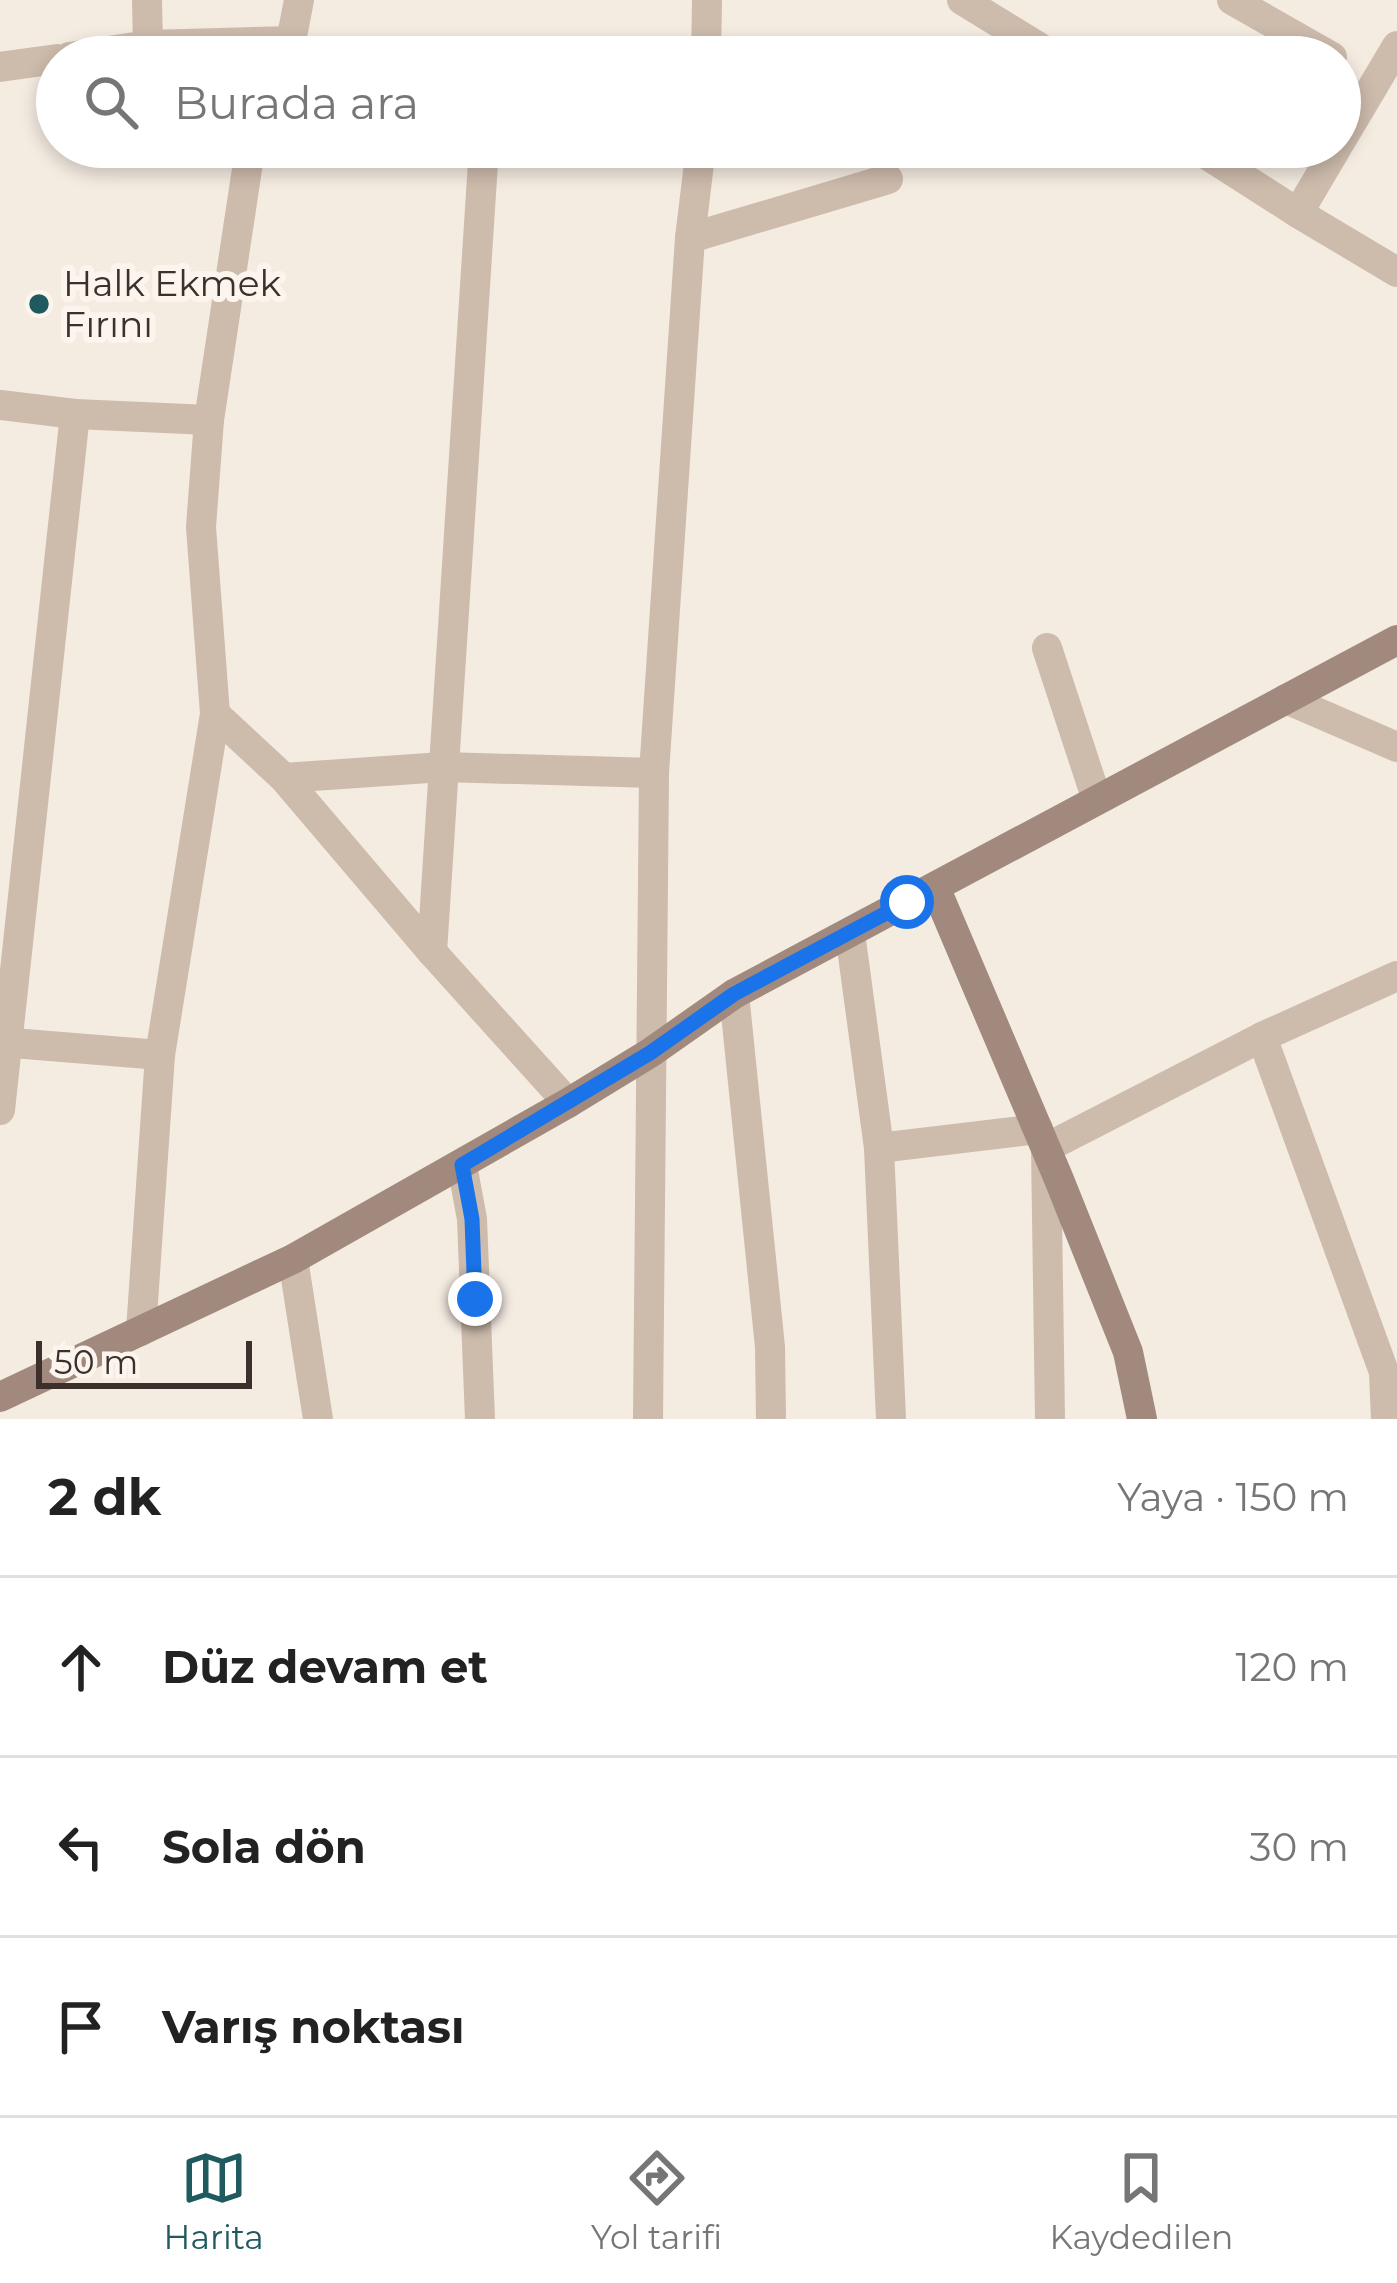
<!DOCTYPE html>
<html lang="tr">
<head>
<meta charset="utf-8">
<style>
  :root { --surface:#fff; --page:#f6f6f6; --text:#222; --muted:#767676; --line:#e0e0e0; --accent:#1f5a5e }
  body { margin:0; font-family:Montserrat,sans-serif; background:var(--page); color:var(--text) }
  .scale { position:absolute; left:36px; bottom:30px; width:216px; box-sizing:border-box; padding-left:12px; border:6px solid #3b302b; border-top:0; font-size:33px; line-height:42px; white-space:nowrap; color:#3b302b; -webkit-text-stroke:9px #fbf5ee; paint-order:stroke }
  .stop { position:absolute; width:36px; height:36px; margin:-27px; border:9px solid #1a73e8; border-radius:50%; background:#fff }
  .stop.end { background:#1a73e8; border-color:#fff; box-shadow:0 3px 12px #0008 }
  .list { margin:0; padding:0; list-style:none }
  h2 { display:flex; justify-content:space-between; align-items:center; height:156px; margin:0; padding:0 48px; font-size:51px }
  h2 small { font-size:39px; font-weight:400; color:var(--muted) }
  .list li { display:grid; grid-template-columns:78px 1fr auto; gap:36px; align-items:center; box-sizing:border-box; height:180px; padding:0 48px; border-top:3px solid var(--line) }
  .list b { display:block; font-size:45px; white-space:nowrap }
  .list em { font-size:39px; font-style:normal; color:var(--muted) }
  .icon { flex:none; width:66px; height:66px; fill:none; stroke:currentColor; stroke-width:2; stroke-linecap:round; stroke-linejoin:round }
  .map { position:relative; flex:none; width:1397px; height:1419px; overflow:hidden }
  .search { position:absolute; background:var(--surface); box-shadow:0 6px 18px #0003; left:36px; right:36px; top:36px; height:132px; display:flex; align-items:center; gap:30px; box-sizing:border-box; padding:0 42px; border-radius:66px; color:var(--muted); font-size:45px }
  .sheet { height:696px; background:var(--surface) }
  nav { display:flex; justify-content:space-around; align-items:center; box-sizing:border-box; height:168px; border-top:3px solid var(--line); background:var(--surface); font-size:33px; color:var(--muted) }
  nav a { display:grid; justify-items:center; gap:6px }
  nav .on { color:var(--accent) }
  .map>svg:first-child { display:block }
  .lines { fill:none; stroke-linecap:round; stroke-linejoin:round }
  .street { stroke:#cdbbac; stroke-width:30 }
  .secondary { stroke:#a18a7d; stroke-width:30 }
  .route { stroke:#1a73e8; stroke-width:15 }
  .poi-dot { fill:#1f5a5e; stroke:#fbf5ee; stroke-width:4.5 }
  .labels { text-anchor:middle; stroke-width:12; stroke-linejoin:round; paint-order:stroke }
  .poi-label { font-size:36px; fill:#3b302b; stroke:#fbf5ee; text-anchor:start }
</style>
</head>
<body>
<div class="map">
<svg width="1397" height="1419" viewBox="0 0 1397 1419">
  <rect width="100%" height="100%" fill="#f4ebe1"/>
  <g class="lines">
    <g class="street">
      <path d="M147,0l1,45"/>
      <path d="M962,0l93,57"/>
      <path d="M1232,0l100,57"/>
      <path d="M69,57l79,-12 143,-4"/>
      <path d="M288,57l11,-57"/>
      <path d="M706,57l1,-57"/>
      <path d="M0,67l57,-8"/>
      <path d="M1340,142l57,-96"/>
      <path d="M1195,147l103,66 99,59"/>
      <path d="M1298,213l39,-66"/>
      <path d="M690,238l198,-59"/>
      <path d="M0,405l75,9 134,6"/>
      <path d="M1047,648l50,152"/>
      <path d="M1286,699l111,48"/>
      <path d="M215,714l69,64 148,174 136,151"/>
      <path d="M284,778l159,-11 211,6"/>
      <path d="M850,933l29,215 12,271"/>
      <path d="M432,952l52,-805"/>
      <path d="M734,994l36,353 1,72"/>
      <path d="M1262,1037l122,335 2,47"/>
      <path d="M0,1042l160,13"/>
      <path d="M0,1110l75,-696"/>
      <path d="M879,1148l159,-19"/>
      <path d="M462,1165l10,54 8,200"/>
      <path d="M293,1259l25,160"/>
      <path d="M141,1331l19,-276 55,-341 -14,-187 8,-107 40,-264 4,-9"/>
      <path d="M648,1419l6,-646 36,-535 11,-91"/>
      <path d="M1050,1419l-4,-271 216,-111 135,-61"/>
    </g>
    <g class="secondary">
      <path d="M935,887l123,290 70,175 14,67"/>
      <path d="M0,1397l293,-138 275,-156 82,-50 84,-59 663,-354"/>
    </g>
  </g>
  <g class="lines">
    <path class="route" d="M475,1299l-3,-80 -10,-54 188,-112 84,-59 173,-92"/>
  </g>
  <circle class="poi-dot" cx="39" cy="304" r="12"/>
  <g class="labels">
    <g class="poi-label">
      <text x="63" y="296">Halk Ekmek<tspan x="63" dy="41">Fırını</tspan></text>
    </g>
  </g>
</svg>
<div class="scale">50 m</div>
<div class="stop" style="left:907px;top:902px"></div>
<div class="stop end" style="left:475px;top:1299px"></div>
<div class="search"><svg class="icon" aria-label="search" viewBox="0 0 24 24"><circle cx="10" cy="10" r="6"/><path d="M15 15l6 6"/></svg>Burada ara</div>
</div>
<section class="sheet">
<h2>2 dk<small>Yaya · 150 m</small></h2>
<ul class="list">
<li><svg class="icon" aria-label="ahead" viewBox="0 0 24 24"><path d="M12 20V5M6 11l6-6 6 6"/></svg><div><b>Düz devam et</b></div><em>120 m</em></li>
<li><svg class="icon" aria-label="left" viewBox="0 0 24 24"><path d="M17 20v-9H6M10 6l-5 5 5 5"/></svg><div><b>Sola dön</b></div><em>30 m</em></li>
<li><svg class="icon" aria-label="arrive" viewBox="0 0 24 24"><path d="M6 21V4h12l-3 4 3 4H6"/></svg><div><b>Varış noktası</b></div></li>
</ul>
</section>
<nav>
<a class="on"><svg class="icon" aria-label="map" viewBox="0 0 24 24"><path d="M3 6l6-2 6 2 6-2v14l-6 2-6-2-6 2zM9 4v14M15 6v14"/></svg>Harita</a>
<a><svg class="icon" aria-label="directions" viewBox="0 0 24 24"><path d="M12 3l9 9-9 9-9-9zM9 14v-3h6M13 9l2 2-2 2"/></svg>Yol tarifi</a>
<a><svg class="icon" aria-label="saved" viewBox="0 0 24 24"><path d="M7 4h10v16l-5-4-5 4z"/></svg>Kaydedilen</a>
</nav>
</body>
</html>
